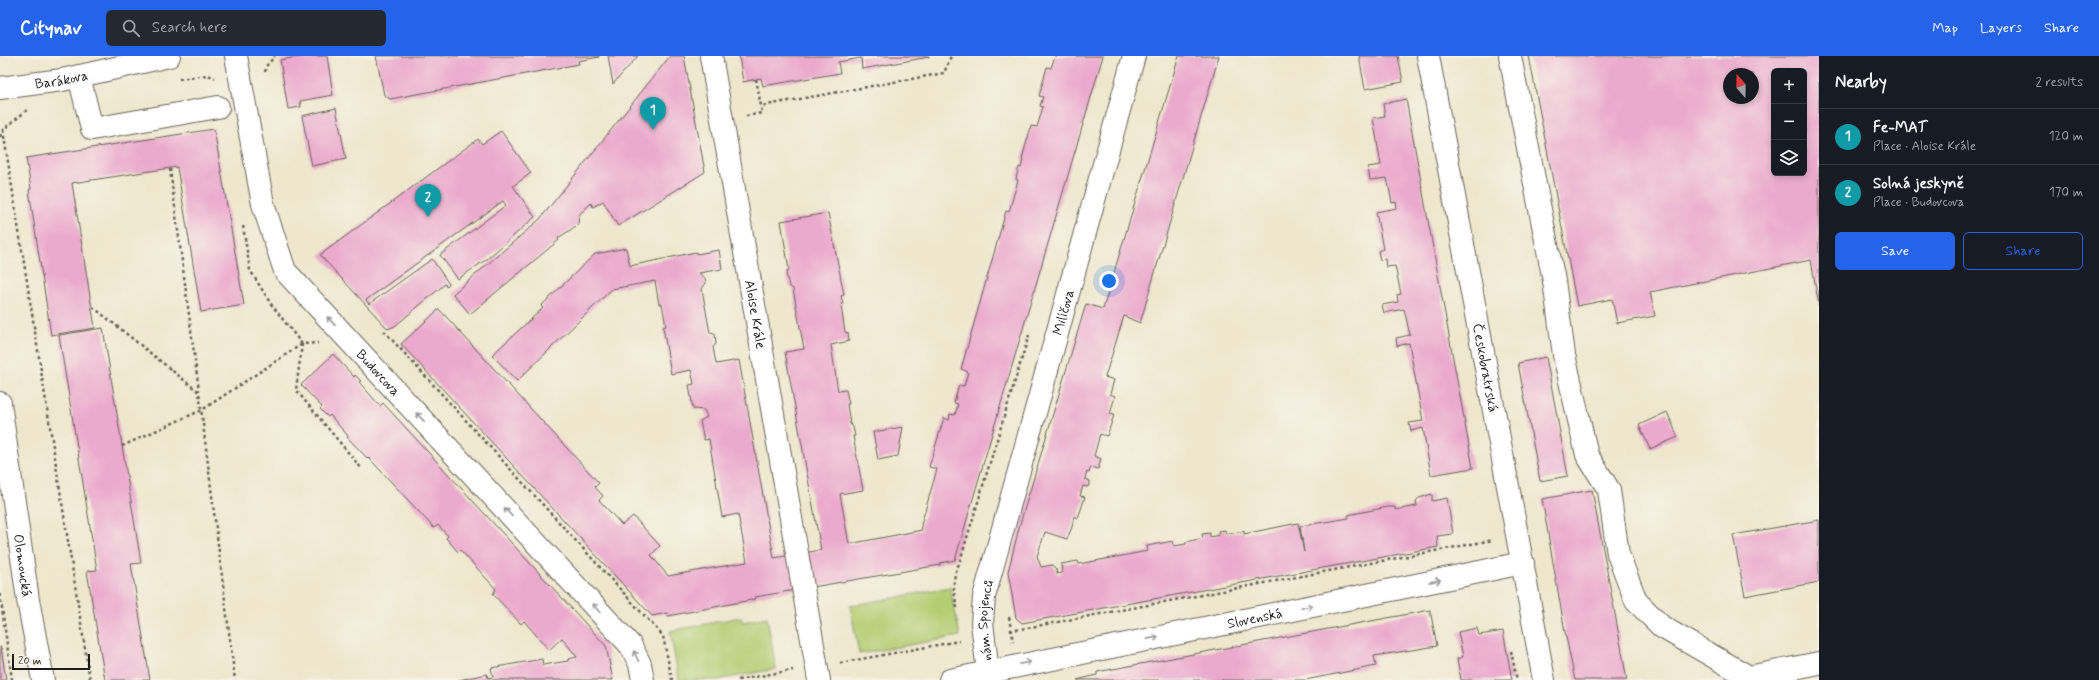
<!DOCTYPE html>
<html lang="en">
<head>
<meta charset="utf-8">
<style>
  :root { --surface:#171b24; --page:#242831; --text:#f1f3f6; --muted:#9ea1a6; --line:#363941; --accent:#2563eb }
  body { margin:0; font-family:Mynerve,sans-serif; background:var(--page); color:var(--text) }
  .controls { position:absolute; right:12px; top:12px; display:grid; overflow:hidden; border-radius:6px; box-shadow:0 2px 6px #0003 }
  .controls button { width:36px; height:36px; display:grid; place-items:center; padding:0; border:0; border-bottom:1px solid var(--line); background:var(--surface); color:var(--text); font:20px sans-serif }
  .compass { position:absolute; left:1723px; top:12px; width:36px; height:36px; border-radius:50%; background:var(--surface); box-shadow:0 2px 6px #0003; rotate:340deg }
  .scale { position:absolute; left:12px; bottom:10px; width:78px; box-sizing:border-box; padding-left:4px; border:2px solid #1c1c1c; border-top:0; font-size:11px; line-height:14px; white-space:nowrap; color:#1c1c1c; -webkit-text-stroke:3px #f7f3e8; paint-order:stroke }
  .you { position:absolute; left:1109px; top:225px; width:14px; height:14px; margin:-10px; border:3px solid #fff; border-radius:50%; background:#1a73e8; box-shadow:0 0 0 6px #1a73e833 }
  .badge { display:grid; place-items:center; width:26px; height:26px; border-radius:50%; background:var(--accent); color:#fff; font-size:13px; font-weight:700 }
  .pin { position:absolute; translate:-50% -33px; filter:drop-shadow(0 1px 2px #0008) }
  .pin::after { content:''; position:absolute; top:21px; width:14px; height:12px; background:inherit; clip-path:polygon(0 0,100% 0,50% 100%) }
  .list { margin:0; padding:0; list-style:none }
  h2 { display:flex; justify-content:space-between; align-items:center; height:52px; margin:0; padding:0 16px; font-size:17px }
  h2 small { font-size:13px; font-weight:400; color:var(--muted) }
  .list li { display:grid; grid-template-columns:26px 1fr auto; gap:12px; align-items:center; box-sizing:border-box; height:56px; padding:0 16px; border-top:1px solid var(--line) }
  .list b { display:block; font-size:15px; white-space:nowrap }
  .list p { margin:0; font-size:13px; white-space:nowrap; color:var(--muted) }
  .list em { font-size:13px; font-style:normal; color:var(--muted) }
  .actions { display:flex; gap:8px; padding:12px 16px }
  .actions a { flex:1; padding:9px 0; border:1px solid var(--accent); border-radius:6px; text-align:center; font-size:14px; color:var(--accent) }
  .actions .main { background:var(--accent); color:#fff }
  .icon { flex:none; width:22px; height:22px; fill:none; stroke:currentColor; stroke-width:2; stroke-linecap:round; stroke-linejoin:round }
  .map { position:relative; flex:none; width:1819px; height:624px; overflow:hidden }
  header { display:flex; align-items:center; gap:24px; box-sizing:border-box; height:56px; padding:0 20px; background:var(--accent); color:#fff }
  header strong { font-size:19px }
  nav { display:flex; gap:22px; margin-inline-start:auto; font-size:14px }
  .search { width:280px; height:36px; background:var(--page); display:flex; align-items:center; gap:10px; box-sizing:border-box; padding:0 14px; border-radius:6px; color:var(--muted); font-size:15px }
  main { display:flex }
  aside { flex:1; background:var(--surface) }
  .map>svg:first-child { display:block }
  .green { fill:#b3cd72; stroke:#687447 }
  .building { fill:#ebaacd; fill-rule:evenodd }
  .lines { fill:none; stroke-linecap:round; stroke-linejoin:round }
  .minor-casing { stroke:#66635a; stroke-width:24 }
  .path { stroke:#66635a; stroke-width:2.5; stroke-dasharray:3 3; stroke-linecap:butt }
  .minor { stroke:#fff; stroke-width:22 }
  .oneway { stroke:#999 }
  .labels { text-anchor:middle; stroke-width:4; stroke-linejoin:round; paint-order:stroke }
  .street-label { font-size:14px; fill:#1c1c1c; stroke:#f7f3e8 }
</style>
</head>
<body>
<header>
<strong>Citynav</strong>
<div class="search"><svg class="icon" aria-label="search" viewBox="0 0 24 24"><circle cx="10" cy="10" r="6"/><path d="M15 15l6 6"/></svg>Search here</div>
<nav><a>Map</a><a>Layers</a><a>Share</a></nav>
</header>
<main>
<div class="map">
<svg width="1819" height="624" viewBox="0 0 1819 624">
  <rect width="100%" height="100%" fill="#f7f3e8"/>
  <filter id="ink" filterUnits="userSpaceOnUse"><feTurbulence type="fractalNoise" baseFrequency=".025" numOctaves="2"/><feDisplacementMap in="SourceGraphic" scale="8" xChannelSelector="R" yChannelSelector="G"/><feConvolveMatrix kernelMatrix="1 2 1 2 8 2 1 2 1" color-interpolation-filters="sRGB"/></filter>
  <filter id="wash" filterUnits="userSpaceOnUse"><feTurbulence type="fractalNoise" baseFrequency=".012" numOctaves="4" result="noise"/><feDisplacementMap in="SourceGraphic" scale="16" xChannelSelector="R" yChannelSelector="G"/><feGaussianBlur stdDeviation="0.9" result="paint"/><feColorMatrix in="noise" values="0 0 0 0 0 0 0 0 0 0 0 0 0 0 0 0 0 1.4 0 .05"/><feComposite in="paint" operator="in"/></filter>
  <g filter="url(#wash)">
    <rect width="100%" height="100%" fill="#eee7cd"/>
    <g class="green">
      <path d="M950,531l10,49 -101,18 -9,-48z"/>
      <path d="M741,561l2,5 24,-5 9,52 -59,11h-38l-9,-49z"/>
    </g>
    <g id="blocks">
      <g class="building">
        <path d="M304,0h23l6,39 -33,6 1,6 -13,2 -8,-49z"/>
        <path d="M376,0h223v1l-21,4 1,3 -189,35 -6,-4z"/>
        <path d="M608,0h30l-25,28z"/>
        <path d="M670,0h14l21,116 -87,54 -15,-25 -10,6 -2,-4 -12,12 -1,10 -20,13 1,2 -89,74 -17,-20 87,-75z"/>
        <path d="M739,0h190v1l-67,12 -1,-11 -23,4 2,11 -77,13 -2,-8 -18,4z"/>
        <path d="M1055,0h48l-148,504 -15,3v2l-185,32 1,2 -88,17 -1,-3 -15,3 -251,-272 38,-35 160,174 -4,4 8,9 -4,4 23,25 11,-9 27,30 -9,9 17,21 79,-14 -9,-48 -16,3 -13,-78 -5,1 -4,-19 7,-4 -3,-7 -11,-1 -4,-24 5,-1 -3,-14 -20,4 -8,-47 3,-1 -4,-22h-3l-4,-23 -43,8 -95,92 -25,-26 51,-47 -2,-2 54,-52 31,-6 4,18 66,-14 1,2 22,-4 3,19 -23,4 6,5 1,5 -4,6 8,44 5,1 1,10 -3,3 3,17 23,-4 35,198 47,-8 -36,-198 19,-3 -11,-60 -4,-3 -3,-12 3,-4 -8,-49 47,-8 16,82 -3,1 2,8 -2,2 4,26 3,1 1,8 -18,4 7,46 8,-1 3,14h-2l3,20 3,3 2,9h-2l10,54 -23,4 9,50 73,-14 -1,-5 16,-56 -8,-2 15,-49 5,2 1,-6 5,1 3,-11 -4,-1 5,-18 5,1 4,-14 -7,-3 45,-158 3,1 9,-32 -2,-1 3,-12 2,1 2,-9h-1l9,-33 6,1 6,-20 -3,-1 3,-9 -4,-1 8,-29 4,1z"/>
        <path d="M1179,0h40l-79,267 -16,-7 -19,61 9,3 -4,14 5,2 -5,18 4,1 -7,21 -7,-2 -6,22 7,3 -3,10 -7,-2 -2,6 -2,-1 -2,7 5,2 -2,6 -5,-1 -3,10 5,1 -7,21 -4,-2 -2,11 -5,12 -22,-7 -8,24 4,11 11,-2 4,4 1,5 5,-1 -1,-9 17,-3 1,3 69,-13 -1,-5 26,-5 1,5 12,-2v-2l17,-4 -1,-4 8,-1v4l9,-2 -1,-4 7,-1 1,4 18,-3v3l54,-11 6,29 -4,-26 49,-8 -1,-3 40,-8h7v3l22,-4 -1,-5 3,-3 13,-4v7l15,-3 6,36 -16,2 1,11 -416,76 -6,-5 -8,-46 12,-48 66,-220 17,5z"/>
        <path d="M1359,0h39l5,26 -38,7z"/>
        <path d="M1529,0h290v250l-8,-46 -161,32 5,24 -38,7 -5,-24 -35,7zM1774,15h30v102h-30zM1729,18h24v24h-24z"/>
        <path d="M1406,43l67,369 -42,7 -8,-47 -12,3 -2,-8 14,-2 -14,-78 -12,3 -1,-8 14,-3 -6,-26 -20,4 -2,-8 16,-3 -1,-7 4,-1 -6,-28 -9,1 -1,-8 -5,1 -2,-9 5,-2 -7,-37 21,-4 -1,-6 -4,1 -5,-25 -17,2 -2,-13 13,-2 -8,-47 12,-2 -2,-12z"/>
        <path d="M336,52l10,51 -34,7 -10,-50z"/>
        <path d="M214,73l30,176 -43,7 -24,-145 -105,16 23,145 -44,7 -22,-145 2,-1 -5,-31z"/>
        <path d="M501,75l30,42 -18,13 22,31 -48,42 -29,20 -18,-24 66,-50 -3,-4 -137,99 3,4 63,-45 17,25 -3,3 -1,-3 -50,42 -7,3 -68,-74 158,-116 4,5z"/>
        <path d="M103,272l38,235 -10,1 19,116h-45l-18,-109 10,-1 -38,-235z"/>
        <path d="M333,298l21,23 1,-2 6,6 -2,1 21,24 3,-3 223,243 7,34h-154l28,-6 1,4 5,-1 -2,-9 51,-9 1,6 25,-4v-2l9,-2 -15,-19 -13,12 -25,-29 -3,3 -28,-30 3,-5 -32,-35 -4,-4 -2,2 -12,-14 2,-2 -10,-11 -4,3 -65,-70 -1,1 -21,-22 1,-1 -18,-21 -2,2 -8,-8 2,-2 -21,-22z"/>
        <path d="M1546,301l22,119 -28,5 -22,-118z"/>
        <path d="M1667,356l11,25 -28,12 -11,-24z"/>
        <path d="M903,371l-5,29 -20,4 -5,-28z"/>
        <path d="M1592,434l21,113 14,77h-52l-10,-48 -23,-133z"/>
        <path d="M1819,464v62l-74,14 -12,-61z"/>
        <path d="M1430,554l7,36 -63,10 2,10 -71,14h-228l20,-5v-3z"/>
        <path d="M1477,572l2,7 24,-4 9,49h-51l-4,-21 6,-2 -5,-25z"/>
        <path d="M0,591h1l5,33h-6z"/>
      </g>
    </g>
  </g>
  <g filter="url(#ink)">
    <use href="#blocks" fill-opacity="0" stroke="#66635a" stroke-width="1"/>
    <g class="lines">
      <g class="minor-casing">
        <g id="minor">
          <path id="s1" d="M236,0l27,148 22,67 346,375 9,18 3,16"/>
          <path id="s2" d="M711,0l108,624"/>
          <path id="s3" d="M1428,0l116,624"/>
          <path d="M1510,0l44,225 10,74 23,100 22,35 9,64 18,47 26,26 87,50"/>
          <path d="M79,20l13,53 126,-22"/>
          <path id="s4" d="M0,32l62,-8 107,-24"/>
          <path id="s5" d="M0,347l28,197 15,80"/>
          <path id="s6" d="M950,624l573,-117"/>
          <path id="s7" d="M989,624l-7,-57 2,-26 150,-541"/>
          <path d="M1750,624l-1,-3 70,-14"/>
        </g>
      </g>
      <g class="path">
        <path d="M265,16l2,-7 8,-9"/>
        <path d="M179,23l29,-4 7,3"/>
        <path d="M756,23l5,27 183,-33 7,-17"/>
        <path d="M746,60l16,-3 -1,-7"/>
        <path d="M3,74l87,550"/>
        <path d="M0,81l3,-7 24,-20"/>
        <path d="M170,113l29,222"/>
        <path d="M243,170l7,44 21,34 31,40 16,-1"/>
        <path d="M93,251l106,85 36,288"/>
        <path d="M384,275l279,305 9,44"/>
        <path d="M302,288l-6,46 66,79"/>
        <path d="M122,390l80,-36 100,-66"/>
        <path d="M0,538l12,86"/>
        <path d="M957,552c-3,-16 -6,-28 2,-44l70,-229"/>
        <path d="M1009,561l4,25"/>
        <path d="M1010,575l483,-91"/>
        <path d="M1511,595l6,29"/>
        <path d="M840,607l119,-22"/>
        <path d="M738,624l55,-10"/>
      </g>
      <use href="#minor" class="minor"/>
    </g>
    <defs><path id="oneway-shaft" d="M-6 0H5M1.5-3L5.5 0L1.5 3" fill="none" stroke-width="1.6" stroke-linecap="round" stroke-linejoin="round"/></defs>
    <g class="oneway">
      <use href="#oneway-shaft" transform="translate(331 265) rotate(-133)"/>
      <use href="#oneway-shaft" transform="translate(420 361) rotate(-133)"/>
      <use href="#oneway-shaft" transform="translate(508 456) rotate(-133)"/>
      <use href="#oneway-shaft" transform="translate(1435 525) rotate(-11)"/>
      <use href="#oneway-shaft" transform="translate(1307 551) rotate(-11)"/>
      <use href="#oneway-shaft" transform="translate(596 552) rotate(-133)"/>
      <use href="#oneway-shaft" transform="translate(1153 582) rotate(-11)"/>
      <use href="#oneway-shaft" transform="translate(636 600) rotate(-115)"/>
      <use href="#oneway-shaft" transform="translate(1025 607) rotate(-11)"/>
    </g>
  </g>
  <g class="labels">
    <g class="street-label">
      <text dy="5" stroke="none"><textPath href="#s4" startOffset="62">Barákova</textPath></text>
      <text dy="5" stroke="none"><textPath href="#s7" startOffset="379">Milíčova</textPath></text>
      <text dy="5" stroke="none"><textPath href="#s2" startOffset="262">Aloise Krále</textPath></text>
      <text dy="5" stroke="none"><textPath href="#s3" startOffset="317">Českobratrská</textPath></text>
      <text dy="5" stroke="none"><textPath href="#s1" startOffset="359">Budovcova</textPath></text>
      <text dy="5" stroke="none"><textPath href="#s5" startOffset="164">Olomoucká</textPath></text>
      <text dy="5" stroke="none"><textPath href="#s6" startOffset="311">Slovenská</textPath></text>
      <text dy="5" stroke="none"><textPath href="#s7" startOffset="60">nám. Spojenců</textPath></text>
    </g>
  </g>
</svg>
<div class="controls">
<button>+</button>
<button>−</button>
<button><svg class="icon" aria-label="layers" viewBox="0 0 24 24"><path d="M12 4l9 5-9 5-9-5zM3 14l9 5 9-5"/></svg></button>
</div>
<svg class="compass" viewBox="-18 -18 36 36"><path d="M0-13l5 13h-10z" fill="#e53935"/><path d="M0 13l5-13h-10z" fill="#9ea1a6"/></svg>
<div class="scale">20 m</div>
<div class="you"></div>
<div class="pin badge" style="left:653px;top:74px;background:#0f9aa8">1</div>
<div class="pin badge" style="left:428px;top:161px;background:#0f9aa8">2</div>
</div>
<aside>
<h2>Nearby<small>2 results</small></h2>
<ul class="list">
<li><span class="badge" style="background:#0f9aa8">1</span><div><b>Fe-MAT</b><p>Place · Aloise Krále</p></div><em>120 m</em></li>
<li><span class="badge" style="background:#0f9aa8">2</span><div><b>Solná jeskyně</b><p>Place · Budovcova</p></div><em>170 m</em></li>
</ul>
<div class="actions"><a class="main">Save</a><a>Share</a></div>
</aside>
</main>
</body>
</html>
